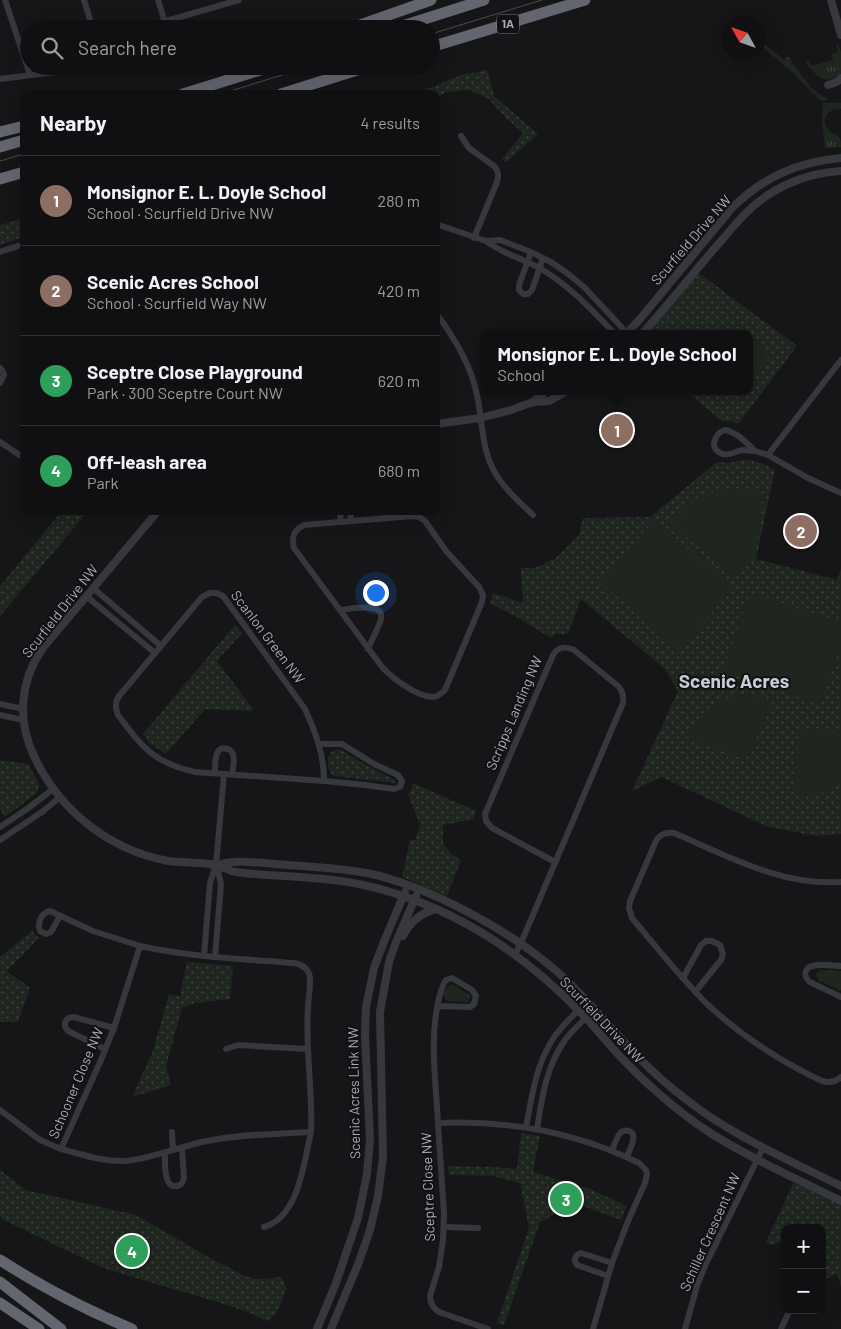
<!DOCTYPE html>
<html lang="en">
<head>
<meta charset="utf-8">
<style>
  :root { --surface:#101012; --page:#19191b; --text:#f1f3f6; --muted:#9c9d9f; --line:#303032; --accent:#f2b134 }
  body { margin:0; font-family:Barlow,sans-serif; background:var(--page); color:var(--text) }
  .controls { position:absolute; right:15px; bottom:15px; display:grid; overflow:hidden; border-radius:10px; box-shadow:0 5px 20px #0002 }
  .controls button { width:45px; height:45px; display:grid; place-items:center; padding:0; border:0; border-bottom:1px solid var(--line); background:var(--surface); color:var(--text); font:25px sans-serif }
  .compass { position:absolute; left:721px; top:15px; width:45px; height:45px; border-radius:50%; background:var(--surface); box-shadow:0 5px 20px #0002; rotate:310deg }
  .you { position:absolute; left:375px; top:592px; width:18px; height:18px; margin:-12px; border:4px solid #fff; border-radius:50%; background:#1a73e8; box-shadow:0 0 0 8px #1a73e833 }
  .badge { display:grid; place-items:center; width:32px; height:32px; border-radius:50%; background:var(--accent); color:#fff; font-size:16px; font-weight:700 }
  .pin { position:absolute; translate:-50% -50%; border:2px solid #fff; box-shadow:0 1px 5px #0006 }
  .popup { position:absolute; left:481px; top:330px; width:272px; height:65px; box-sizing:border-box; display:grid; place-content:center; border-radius:10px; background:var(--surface); filter:drop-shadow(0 1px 4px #0005); font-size:16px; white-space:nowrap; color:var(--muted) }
  .popup b { font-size:19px; color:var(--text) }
  .popup::after { content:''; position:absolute; left:50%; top:100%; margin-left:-10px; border:10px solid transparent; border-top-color:var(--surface) }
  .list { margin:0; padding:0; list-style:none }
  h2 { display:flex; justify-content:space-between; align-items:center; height:65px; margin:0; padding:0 20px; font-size:21px }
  h2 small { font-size:16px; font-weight:400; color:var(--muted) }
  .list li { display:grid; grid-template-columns:32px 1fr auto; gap:15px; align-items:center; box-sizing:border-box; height:90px; padding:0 20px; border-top:1px solid var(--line) }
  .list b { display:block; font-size:19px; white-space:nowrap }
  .list p { margin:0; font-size:16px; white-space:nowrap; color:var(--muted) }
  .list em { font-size:16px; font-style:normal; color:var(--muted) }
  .icon { flex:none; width:28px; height:28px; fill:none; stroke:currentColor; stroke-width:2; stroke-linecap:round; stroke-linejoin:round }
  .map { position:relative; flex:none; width:841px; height:1329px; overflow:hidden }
  .search { position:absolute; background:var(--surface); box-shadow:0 5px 20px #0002; left:20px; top:20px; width:420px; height:55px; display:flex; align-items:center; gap:12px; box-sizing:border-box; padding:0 18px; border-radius:28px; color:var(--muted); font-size:19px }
  .panel { position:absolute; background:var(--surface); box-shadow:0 5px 20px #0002; left:20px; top:90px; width:420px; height:425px; border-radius:10px }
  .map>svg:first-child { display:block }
  .grass { fill:url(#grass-tufts) }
  .park { fill:url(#park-dots) }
  .pitch { fill:#1e261f }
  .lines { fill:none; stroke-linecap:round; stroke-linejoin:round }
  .minor { stroke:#37383d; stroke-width:6 }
  .tertiary { stroke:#37383d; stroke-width:8 }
  .motorway { stroke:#63666e; stroke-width:11 }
  .tram { stroke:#4a4c52; stroke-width:1 }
  .labels { text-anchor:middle; stroke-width:4; stroke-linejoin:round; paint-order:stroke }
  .shield { fill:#111113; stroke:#7b7e86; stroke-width:1 }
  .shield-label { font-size:12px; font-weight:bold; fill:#a8adb8 }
  .street-label { font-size:14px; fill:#a8adb8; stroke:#111113 }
  .district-label { font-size:19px; font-weight:bold; fill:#c9ccd4; stroke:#111113 }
</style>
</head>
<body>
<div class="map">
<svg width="841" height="1329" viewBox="0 0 841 1329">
  <defs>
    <pattern id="grass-tufts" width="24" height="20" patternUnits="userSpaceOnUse" patternTransform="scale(1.25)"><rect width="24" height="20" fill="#1e261f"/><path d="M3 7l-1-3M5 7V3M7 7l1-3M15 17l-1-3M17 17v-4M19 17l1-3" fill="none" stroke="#3c433d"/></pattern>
    <pattern id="park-dots" width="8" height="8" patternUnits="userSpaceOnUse" patternTransform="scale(1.25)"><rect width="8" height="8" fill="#1e261f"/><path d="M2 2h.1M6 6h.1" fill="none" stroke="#3c433d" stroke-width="1.8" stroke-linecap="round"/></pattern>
  </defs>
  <rect width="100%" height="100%" fill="#161618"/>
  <g class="grass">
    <path d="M758,39l26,21 4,-4c11,15 21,35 39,42l-1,3 -6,-1 -28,-28 -33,-28z"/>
    <path d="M836,45h2l3,7v21c-13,15 -27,2 -35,-11l3,-1 2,5 22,-6 -1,-6 6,-2z"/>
    <path d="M823,103h18v6c-11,-2 -22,10 -13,20 3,5 9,4 12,10 1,2 1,5 1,8l-15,1h-1l-3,-25z"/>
    <path d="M821,970l20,1v19h-2l-21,-10 -2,-6z"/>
    <path d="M453,984l16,11 1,2 -2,5 -20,-1c-7,-5 -3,-14 5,-17z"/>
  </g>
  <g class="park">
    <path d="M487,69l7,27 44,38 -31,28 -5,-3 21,-26 -18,-16 -16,-18 -20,-9 -23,2 -10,7v-5h-22l50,-20 15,-2z"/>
    <path d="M24,218v19l-24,8v-20z"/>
    <path d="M699,273l98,73 -59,78 -6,-3h-10l-36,-30h64v-57h-103z"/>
    <path d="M741,460c15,0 21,3 34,10l-19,89 81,21 4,-11v265l-26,2 -49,-10 -105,-49 -29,14 46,-100 -13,-22 -84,-70 -13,35h-12l-5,4 -31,-19 -30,-16 3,-10 30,10 -2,-35h14l21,-10 23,-23 4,-17 67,-1 67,-55 12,1z"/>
    <path d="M62,511h26l-88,105v-30z"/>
    <path d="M235,625l7,8 -25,28 36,48 -3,2 -45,-2 -39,45 -15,-10 -8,-10z"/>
    <path d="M340,749l24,15 31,16 1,3 -62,-7c-7,-5 -8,-17 -3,-24z"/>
    <path d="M0,760l28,4 11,20 -2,9 -32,24 -5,-8z"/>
    <path d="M413,783l63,28 -2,8 -31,6v19l8,10 10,6 -14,36 -45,-19 8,-37h5l5,-15 -12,-31 4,-5z"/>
    <path d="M32,931l7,7 -32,33 23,17 -12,34h-18v-65z"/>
    <path d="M187,962l46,4 -3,33 -34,4 -14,5 -16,58 5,19 -39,12 21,-46 16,-57 11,2z"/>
    <path d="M521,1133l19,3 -7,36 57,17 37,17 -6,14 -46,-17 -35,19 -36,103 -7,-2 32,-96 -9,-44 -28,-7 -43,-1 -1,-9 44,1 25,2z"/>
    <path d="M0,1170l26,20 110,25 74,43 33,17 11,4h11l16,-2 6,12 -11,25 -6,6 -4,1 -16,-8 -23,-8 -121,-36 -55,-26 -47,-23 -4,-3z"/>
    <path d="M794,1182l47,23v82l-4,-13 -15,6v-52h-37v12l-14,5 -5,-3z"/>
  </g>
  <g class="pitch">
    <path d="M751,342l18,14 -16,21 -3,-3v-29z"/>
    <path d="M732,489l20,2 12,3 -8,56 -20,25 -5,-1 -60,-50c18,-23 32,-32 61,-35z"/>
    <path d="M654,520l80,67 -54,63 -80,-68z"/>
    <path d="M750,592l91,31v21l-21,61 -97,-34z"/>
    <path d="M740,695l14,1 18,6 -23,54 -6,3 -56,-22c13,-26 24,-35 53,-42z"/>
    <path d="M803,729l38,4v48c-15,13 -26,16 -45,12l2,-58z"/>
  </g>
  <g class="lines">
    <g class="minor">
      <path d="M5,0l25,75"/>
      <path d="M84,0l9,29"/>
      <path d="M158,0l7,22"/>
      <path d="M138,29l101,-29"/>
      <path d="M0,79l87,-11 6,-2"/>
      <path d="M461,136l8,12 25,18c4,4 5,10 3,16l-23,56"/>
      <path d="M436,224l50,17 14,-1 31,12 20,10 16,11 17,14 44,47"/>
      <path d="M486,241c16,13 37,17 55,28 29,17 51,41 74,65"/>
      <path d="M0,252l24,-8"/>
      <path d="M531,252l-12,33v5l4,4h5l4,-4 11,-32"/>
      <path d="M436,313c18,24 35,52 41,82 6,27 4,57 20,81 9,15 24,27 36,39"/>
      <path d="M0,368l2,2 2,5 -4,8"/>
      <path d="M725,430c12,2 22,13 30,21 -4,0 -8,-1 -12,-1 -7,1 -14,6 -20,4 -14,-4 -10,-20 2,-24z"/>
      <path d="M0,442l24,16"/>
      <path d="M755,451l13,4 40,23 33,15"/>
      <path d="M768,455l73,-95"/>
      <path d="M340,511l1,11"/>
      <path d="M350,511l1,10"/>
      <path d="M413,516l6,1 6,4 21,30 33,36 4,8 -1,7 -37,88c-4,4 -8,7 -13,7 -16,-1 -40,-19 -50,-30l-88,-119c-3,-11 0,-18 10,-23z"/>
      <path d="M93,588l68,58"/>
      <path d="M210,593h7l6,3 82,113c11,24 19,46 19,72l-129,-9c-41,-9 -53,-25 -77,-57 -3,-7 -3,-13 1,-19l83,-99z"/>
      <path d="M86,596l69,57"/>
      <path d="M340,610c9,-1 45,-9 41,9 -3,10 -9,20 -13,30"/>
      <path d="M0,704l23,5"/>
      <path d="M0,715l23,5"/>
      <path d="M319,744h23l32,20 24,11 4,6 -2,6 -6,2 -29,-4 -41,-4"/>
      <path d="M215,773c0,-7 -1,-29 12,-24 3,0 5,3 6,5 2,6 0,15 -1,20"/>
      <path d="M0,827l27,-18 26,-20"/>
      <path d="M0,840l42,-28 18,-15"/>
      <path d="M841,882c-60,4 -113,-26 -167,-49 -8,-1 -14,1 -18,8l-26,60 -1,7 3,10c24,29 48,59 75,86 28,26 59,48 93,66 13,6 28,19 41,7"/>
      <path d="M60,916l-9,16 -5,2 -6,-3c-3,-8 1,-18 10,-20l43,20 47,15"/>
      <path d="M140,946c50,11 102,13 154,17 6,1 12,4 15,10 3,9 -1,26 -1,35 -3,41 5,83 3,124 -34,2 -70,2 -104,9 -27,5 -54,18 -82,20 -22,1 -44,-7 -64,-12l40,-89 13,-32z"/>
      <path d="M515,955l9,-19 99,-233c1,-7 0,-12 -5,-17l-44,-36c-8,-4 -16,-3 -21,5l-68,159 1,7 6,7 63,34"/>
      <path d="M204,956l6,-73 6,-18 8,-91"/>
      <path d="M215,957l6,-73 -4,-17"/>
      <path d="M841,966c-8,0 -32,-5 -35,5 -2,5 1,8 4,11l31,15"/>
      <path d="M683,978l18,-33 5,-4h6l8,4 3,9 -2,6 -26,32"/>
      <path d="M437,1006l33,1 4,-3 2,-8 -4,-6 -20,-12 -6,2c-4,5 -5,12 -7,18 -10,41 -3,84 -1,125"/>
      <path d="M105,1049l-37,-18c-4,-4 -4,-9 0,-13l6,-1 40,11"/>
      <path d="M226,1049l12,-4 69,4"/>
      <path d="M0,1110l40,30 21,9"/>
      <path d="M526,1127c7,-36 11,-73 37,-101 8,-9 17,-17 25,-25"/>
      <path d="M537,1129c5,-32 9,-62 28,-89 9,-12 20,-21 31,-31"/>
      <path d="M172,1132l1,18"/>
      <path d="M612,1151c2,-6 5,-15 9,-19 2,-1 6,-2 8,-1 10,4 0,19 -2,26"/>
      <path d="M165,1152c0,9 -2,37 12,34 5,-1 6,-4 7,-8l-2,-30"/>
      <path d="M264,1227c35,-10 40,-65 47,-95"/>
      <path d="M444,1227l34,1"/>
      <path d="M608,1276l-31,-11c-4,-5 -2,-10 4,-12l31,10"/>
      <path d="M488,1329l-49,-17c-6,-4 -9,-9 -9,-16l9,-29 4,-27 1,-26 -6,-91c72,-3 137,9 201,40l7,7 1,4 -2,9 -17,38 -16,42 -19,66"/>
      <path d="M685,1329l12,-43 8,-20 58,-118"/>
      <path d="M781,1329l9,-19"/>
    </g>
    <g class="tertiary">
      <path d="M831,0l10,35"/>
      <path d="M828,85l9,-3 4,-4"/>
      <path d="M626,334l14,-15 92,-111c31,-31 66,-46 109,-50"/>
      <path d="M642,334c25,-28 48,-57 72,-85 11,-12 20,-24 31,-35 25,-26 60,-41 96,-43"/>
      <path d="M533,402l13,-11"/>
      <path d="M436,424l44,-6 31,-8 22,-8 16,-1 18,-10"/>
      <path d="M158,511l-116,138c-22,33 -25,71 -8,107 25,54 75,94 134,105 16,2 33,1 48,4 7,2 13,6 20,7 11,2 22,2 33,3 30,2 61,3 90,9 42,9 83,25 120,47 37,22 70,49 100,80 13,12 24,27 36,40 13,14 27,28 42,41 17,15 36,30 55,42 41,26 86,45 129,67"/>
      <path d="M216,865c6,-1 13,-3 19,-3 17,-1 35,2 53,3 26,2 53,3 79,8 61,13 140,56 187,96 32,27 55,58 84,88 14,14 29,28 45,40 47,38 104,62 158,89"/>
      <path d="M403,936c7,-14 17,-23 33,-27"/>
      <path d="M317,1329l19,-46 22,-65 9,-44 3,-35 -5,-103 1,-29 8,-39 11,-29 20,-47"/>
      <path d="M331,1329l28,-67 11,-32 8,-34 5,-39 -3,-145 9,-50 7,-20 20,-46"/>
    </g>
    <g class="motorway">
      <path d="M349,29l82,-29"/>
      <path d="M393,29l91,-29"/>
      <path d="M431,47l154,-47"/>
      <path d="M183,94l90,-28"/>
      <path d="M281,94l89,-28"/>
      <path d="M0,132l24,-6"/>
      <path d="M0,147l24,-7"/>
      <path d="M0,179l24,-7"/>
      <path d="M0,1260c42,27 86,50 132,69"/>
      <path d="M0,1282l61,47"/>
      <path d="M0,1303l39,26"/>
    </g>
    <g class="tram">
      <path d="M431,34l111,-34"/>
      <path d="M304,73l23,-7"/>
      <path d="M221,94l90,-28"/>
      <path d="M0,161l24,-7"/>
    </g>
  </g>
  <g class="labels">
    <rect class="shield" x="497" y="14.5" width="22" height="19" rx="4"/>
    <g class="shield-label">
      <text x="508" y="28">1A</text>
    </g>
    <g class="street-label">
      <text transform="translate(691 240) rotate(-49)" y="5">Scurfield Drive NW</text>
      <text transform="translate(60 611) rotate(-52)" y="5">Scurfield Drive NW</text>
      <text transform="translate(268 637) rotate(53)" y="5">Scanlon Green NW</text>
      <text transform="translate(514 713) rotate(-67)" y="5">Scripps Landing NW</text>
      <text transform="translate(602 1020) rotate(46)" y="5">Scurfield Drive NW</text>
      <text transform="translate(76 1083) rotate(-67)" y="5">Schooner Close NW</text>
      <text transform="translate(354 1093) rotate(-91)" y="5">Scenic Acres Link NW</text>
      <text transform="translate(428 1187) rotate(-92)" y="5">Sceptre Close NW</text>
      <text transform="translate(710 1232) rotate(-66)" y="5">Schiller Crescent NW</text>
    </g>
    <g class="district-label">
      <text x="734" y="688">Scenic Acres</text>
    </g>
  </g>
</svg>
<div class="controls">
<button>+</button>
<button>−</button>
</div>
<svg class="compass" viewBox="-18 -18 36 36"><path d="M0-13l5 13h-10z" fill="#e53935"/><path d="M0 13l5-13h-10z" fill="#9c9d9f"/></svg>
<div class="you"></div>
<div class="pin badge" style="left:617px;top:430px;background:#8d6e63">1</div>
<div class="popup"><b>Monsignor E. L. Doyle School</b>School</div>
<div class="pin badge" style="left:801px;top:531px;background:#8d6e63">2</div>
<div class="pin badge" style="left:566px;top:1199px;background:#2e9e5b">3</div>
<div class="pin badge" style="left:132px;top:1251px;background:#2e9e5b">4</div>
<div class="search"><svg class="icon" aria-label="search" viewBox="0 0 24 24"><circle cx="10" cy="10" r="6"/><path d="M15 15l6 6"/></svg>Search here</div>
<section class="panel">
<h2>Nearby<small>4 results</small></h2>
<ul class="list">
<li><span class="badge" style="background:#8d6e63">1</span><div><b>Monsignor E. L. Doyle School</b><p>School · Scurfield Drive NW</p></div><em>280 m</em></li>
<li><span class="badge" style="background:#8d6e63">2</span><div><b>Scenic Acres School</b><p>School · Scurfield Way NW</p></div><em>420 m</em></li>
<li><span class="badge" style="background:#2e9e5b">3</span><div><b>Sceptre Close Playground</b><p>Park · 300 Sceptre Court NW</p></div><em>620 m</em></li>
<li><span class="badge" style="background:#2e9e5b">4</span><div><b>Off-leash area</b><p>Park</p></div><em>680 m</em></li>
</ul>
</section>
</div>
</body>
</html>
